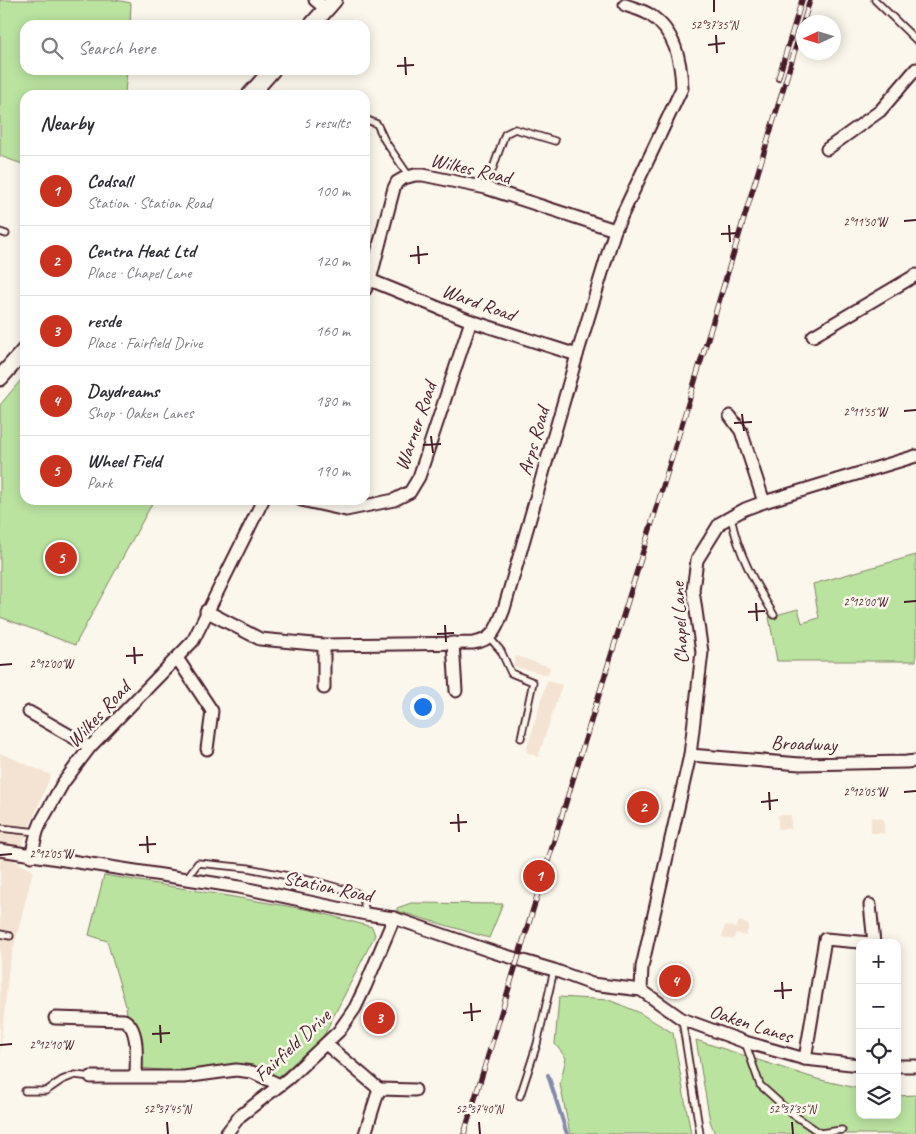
<!DOCTYPE html>
<html lang="en">
<head>
<meta charset="utf-8">
<style>
  :root { --surface:#fff; --page:#f2f2f3; --text:#2b2b33; --muted:#7c7c81; --line:#e1e1e2; --accent:#c8321e }
  body { margin:0; font-family:Caveat,sans-serif; background:var(--page); color:var(--text) }
  .controls { position:absolute; right:15px; bottom:15px; display:grid; overflow:hidden; border-radius:10px; box-shadow:0 2px 12px #0003 }
  .controls button { width:45px; height:45px; display:grid; place-items:center; padding:0; border:0; border-bottom:1px solid var(--line); background:var(--surface); color:var(--text); font:25px sans-serif }
  .compass { position:absolute; left:796px; top:15px; width:45px; height:45px; border-radius:50%; background:var(--surface); box-shadow:0 2px 12px #0003; rotate:266deg }
  .you { position:absolute; left:422px; top:706px; width:18px; height:18px; margin:-12px; border:4px solid #fff; border-radius:50%; background:#1a73e8; box-shadow:0 0 0 8px #1a73e833 }
  .badge { display:grid; place-items:center; width:32px; height:32px; border-radius:50%; background:var(--accent); color:#fff; font-size:16px; font-weight:700 }
  .pin { position:absolute; translate:-50% -50%; border:2px solid #fff; box-shadow:0 1px 5px #0006 }
  .list { margin:0; padding:0; list-style:none }
  h2 { display:flex; justify-content:space-between; align-items:center; height:65px; margin:0; padding:0 20px; font-size:21px }
  h2 small { font-size:16px; font-weight:400; color:var(--muted) }
  .list li { display:grid; grid-template-columns:32px 1fr auto; gap:15px; align-items:center; box-sizing:border-box; height:70px; padding:0 20px; border-top:1px solid var(--line) }
  .list b { display:block; font-size:19px; white-space:nowrap }
  .list p { margin:0; font-size:16px; white-space:nowrap; color:var(--muted) }
  .list em { font-size:16px; font-style:normal; color:var(--muted) }
  .icon { flex:none; width:28px; height:28px; fill:none; stroke:currentColor; stroke-width:2; stroke-linecap:round; stroke-linejoin:round }
  .map { position:relative; flex:none; width:916px; height:1134px; overflow:hidden }
  .search { position:absolute; background:var(--surface); box-shadow:0 2px 12px #0003; left:20px; top:20px; width:350px; height:55px; display:flex; align-items:center; gap:12px; box-sizing:border-box; padding:0 18px; border-radius:15px; color:var(--muted); font-size:19px }
  .panel { position:absolute; background:var(--surface); box-shadow:0 2px 12px #0003; left:20px; top:90px; width:350px; height:415px; border-radius:15px }
  .map>svg:first-child { display:block }
  .built { fill:#f4e3d2 }
  .green { fill:#bae3a0; stroke:#828166 }
  .lines { fill:none; stroke-linecap:round; stroke-linejoin:round }
  .stream { stroke:#808aaa; stroke-width:4 }
  .lane-casing { stroke:#4a1f2b; stroke-width:9 }
  .street-casing { stroke:#4a1f2b; stroke-width:15 }
  .secondary-casing { stroke:#4a1f2b; stroke-width:19 }
  .lane { stroke:#fbf7ec; stroke-width:5.5 }
  .street { stroke:#fbf7ec; stroke-width:11 }
  .secondary { stroke:#fbf7ec; stroke-width:15 }
  .rail-casing { stroke:#4a1f2b; stroke-width:5.5 }
  .rail { stroke:#fbf7ec; stroke-width:4; stroke-dasharray:11; stroke-linecap:butt }
  .ticks { fill:none; stroke:#4a1f2b; stroke-width:2 }
  .labels { text-anchor:middle; stroke-width:5; stroke-linejoin:round; paint-order:stroke }
  .street-label { font-size:20px; fill:#4a1f2b; stroke:#fbf7ec }
  .ticks-label { font-size:12px; text-anchor:middle; fill:#4a1f2b; stroke:#fbf7ec; stroke-width:5; stroke-linejoin:round; paint-order:stroke }
</style>
</head>
<body>
<div class="map">
<svg width="916" height="1134" viewBox="0 0 916 1134">
  <rect width="100%" height="100%" fill="#fbf7ec"/>
  <filter id="ink" filterUnits="userSpaceOnUse"><feTurbulence type="fractalNoise" baseFrequency=".02" numOctaves="2"/><feDisplacementMap in="SourceGraphic" scale="10" xChannelSelector="R" yChannelSelector="G"/><feConvolveMatrix kernelMatrix="1 2 1 2 8 2 1 2 1" color-interpolation-filters="sRGB"/></filter>
  <g filter="url(#ink)">
    <g class="built">
      <path d="M516,656l34,11 -2,8 -35,-9z"/>
      <path d="M547,681l15,4 -24,72 -12,-5z"/>
      <path d="M0,753l51,22 -36,86 18,10 -24,95 -9,88z"/>
      <rect x="778" y="815" width="13" height="14"/>
      <path d="M871,817l13,2v14h-13z"/>
      <path d="M739,921l10,4 -3,11 -10,-3 -3,7 -11,-3 3,-12 11,3z"/>
    </g>
    <g class="green">
      <path d="M0,0h116l15,3 -1,22h-105v45h102l-2,23 2,2h-102v70l-25,-9z"/>
      <path d="M25,375v125h129l-79,145 -75,-28v-212z"/>
      <path d="M916,555v106h-139l-8,-44 29,-8 4,14 17,-5 -6,-34z"/>
      <path d="M104,875l206,35 62,17 3,8 -53,104 -46,40 -25,-12 -26,-1 -38,7 -47,-5 -5,-47 -8,-7 -1,-8 -19,-65 -18,-6z"/>
      <path d="M411,903l92,1 -14,34 -92,-27v-3z"/>
      <path d="M559,997l50,3 29,12 35,21 18,101h-121l-10,-50 6,-26 -11,-14z"/>
      <path d="M696,1040l121,39 43,10v26h37v-19l19,-1v39h-201l-5,-13z"/>
    </g>
    <g class="lines">
      <path class="stream" d="M548,1075l19,59"/>
      <g class="lane-casing">
        <g id="lane">
          <path d="M875,0l41,40"/>
          <path d="M365,119l12,5 8,17 24,35"/>
          <path d="M486,188l19,-54 10,-5 40,12"/>
          <path d="M0,232l6,2"/>
          <path d="M731,517c7,37 24,66 43,98"/>
          <path d="M489,637l12,14 10,22 22,9 -12,56"/>
          <path d="M0,828l37,4"/>
          <path d="M186,879l12,-16 50,5 70,14 39,11 6,5 3,16"/>
          <path d="M0,934l10,2"/>
          <path d="M682,1019l18,115"/>
          <path d="M745,1042l15,43 31,28 29,20 22,-3"/>
          <path d="M25,1091h21l16,-11 13,-5 16,2"/>
          <path d="M520,1096l17,-52 17,-74"/>
        </g>
      </g>
      <g class="street-casing">
        <g id="street">
          <path d="M315,0l11,9"/>
          <path d="M827,149l53,-38 36,-42"/>
          <path d="M370,280l101,41 106,34"/>
          <path d="M365,290l5,-10 24,-92 3,-6 7,-4 11,-3h8l63,13 129,42"/>
          <path d="M813,336l103,-61"/>
          <path d="M730,416l11,15 23,71"/>
          <path d="M301,500l45,10 48,-10 16,-8 9,-15 52,-156"/>
          <path d="M206,611l54,28 64,6 149,-2c21,-3 24,-16 31,-34l73,-254 38,-125 67,-142c-1,-28 -7,-57 -32,-73 -7,-5 -17,-7 -25,-10"/>
          <path d="M453,643l3,48"/>
          <path d="M177,658l35,53 -5,38"/>
          <path d="M324,688v-43"/>
          <path d="M29,712l61,35"/>
          <path d="M690,755l110,9 106,-2 10,-1"/>
          <path d="M0,850l239,37 127,27 28,4 99,34 61,18 38,14 49,6 41,29 63,23 60,17 55,6"/>
          <path d="M31,856l6,-24 4,-10 22,-39 27,-36 103,-106 70,-141"/>
          <path d="M870,905l4,38"/>
          <path d="M641,990l1,-23 48,-212 12,-103 -9,-62 4,-30 23,-37 25,-14 19,-7 152,-46"/>
          <path d="M55,1018l69,2c16,8 12,40 12,56"/>
          <path d="M326,1044l53,45 -14,45"/>
          <path d="M805,1059l20,-120 46,4"/>
          <path d="M897,1066h19"/>
          <path d="M91,1077h93l52,-7 16,2 28,13"/>
          <path d="M379,1089l36,1"/>
          <path d="M226,1134l14,-18 49,-38 50,-47 16,-23 10,-21 29,-69"/>
        </g>
      </g>
      <g class="secondary-casing">
        <g id="secondary">
          <path d="M312,25l22,-25"/>
          <path d="M250,95l22,-25"/>
          <path d="M0,378l25,-28"/>
        </g>
      </g>
      <use href="#lane" class="lane"/>
      <use href="#street" class="street"/>
      <use href="#secondary" class="secondary"/>
      <g class="rail-casing">
        <g id="rail">
          <path d="M778,79l24,-79"/>
          <path d="M464,1134l201,-654 145,-480"/>
        </g>
      </g>
      <use href="#rail" class="rail"/>
    </g>
  </g>
  <path class="ticks" d="M714,0v12M716,35l1,18M708,45l17,-2M405,57l1,18M397,66l17,-1M904,221l12,-1M729,225l1,17M721,234l18,-1M418,246l1,18M410,256l18,-2M904,411l12,-1M742,414l2,17M734,423l18,-1M431,436l2,17M423,445l18,-1M904,602l12,-1M756,603l1,18M748,612l17,-1M445,625l1,17M437,634l17,-1M134,647l1,17M126,656l17,-1M0,665l12,-1M769,792l1,18M904,792l12,-1M761,802l17,-2M458,814l1,18M450,823l17,-1M147,836l1,17M139,845l17,-1M0,855l12,-1M782,982l1,17M774,991l18,-1M471,1003l1,18M463,1013l18,-2M160,1025l1,18M152,1034l18,-1M0,1045l12,-1M167,1122l1,12M479,1122l1,12M792,1122l1,12"/>
  <g class="labels">
    <g class="street-label">
      <text transform="translate(471 168) rotate(13)" y="7">Wilkes Road</text>
      <text transform="translate(479 302) rotate(20)" y="7">Ward Road</text>
      <text transform="translate(415 426) rotate(-71)" y="7">Warner Road</text>
      <text transform="translate(533 441) rotate(-74)" y="7">Arps Road</text>
      <text transform="translate(679 623) rotate(-93)" y="7">Chapel Lane</text>
      <text transform="translate(98 714) rotate(-47)" y="7">Wilkes Road</text>
      <text transform="translate(804 743) rotate(2)" y="7">Broadway</text>
      <text transform="translate(328 886) rotate(12)" y="7">Station Road</text>
      <text transform="translate(751 1023) rotate(18)" y="7">Oaken Lanes</text>
      <text transform="translate(292 1045) rotate(-43)" y="7">Fairfield Drive</text>
    </g>
  </g>
  <g class="ticks-label">
    <text x="714" y="29">52°37'35"N</text>
    <text x="865" y="226">2°11'50"W</text>
    <text x="865" y="416">2°11'55"W</text>
    <text x="865" y="606">2°12'00"W</text>
    <text x="51" y="668">2°12'00"W</text>
    <text x="865" y="796">2°12'05"W</text>
    <text x="51" y="858">2°12'05"W</text>
    <text x="51" y="1049">2°12'10"W</text>
    <text x="167" y="1113">52°37'45"N</text>
    <text x="479" y="1113">52°37'40"N</text>
    <text x="792" y="1113">52°37'35"N</text>
  </g>
</svg>
<div class="controls">
<button>+</button>
<button>−</button>
<button><svg class="icon" aria-label="locate" viewBox="0 0 24 24"><circle cx="12" cy="12" r="6"/><path d="M12 2v4M12 18v4M2 12h4M18 12h4"/></svg></button>
<button><svg class="icon" aria-label="layers" viewBox="0 0 24 24"><path d="M12 4l9 5-9 5-9-5zM3 14l9 5 9-5"/></svg></button>
</div>
<svg class="compass" viewBox="-18 -18 36 36"><path d="M0-13l5 13h-10z" fill="#e53935"/><path d="M0 13l5-13h-10z" fill="#7c7c81"/></svg>
<div class="you"></div>
<div class="pin badge" style="left:539px;top:876px">1</div>
<div class="pin badge" style="left:643px;top:807px">2</div>
<div class="pin badge" style="left:379px;top:1018px">3</div>
<div class="pin badge" style="left:675px;top:981px">4</div>
<div class="pin badge" style="left:61px;top:558px">5</div>
<div class="search"><svg class="icon" aria-label="search" viewBox="0 0 24 24"><circle cx="10" cy="10" r="6"/><path d="M15 15l6 6"/></svg>Search here</div>
<section class="panel">
<h2>Nearby<small>5 results</small></h2>
<ul class="list">
<li><span class="badge">1</span><div><b>Codsall</b><p>Station · Station Road</p></div><em>100 m</em></li>
<li><span class="badge">2</span><div><b>Centra Heat Ltd</b><p>Place · Chapel Lane</p></div><em>120 m</em></li>
<li><span class="badge">3</span><div><b>resde</b><p>Place · Fairfield Drive</p></div><em>160 m</em></li>
<li><span class="badge">4</span><div><b>Daydreams</b><p>Shop · Oaken Lanes</p></div><em>180 m</em></li>
<li><span class="badge">5</span><div><b>Wheel Field</b><p>Park</p></div><em>190 m</em></li>
</ul>
</section>
</div>
</body>
</html>
